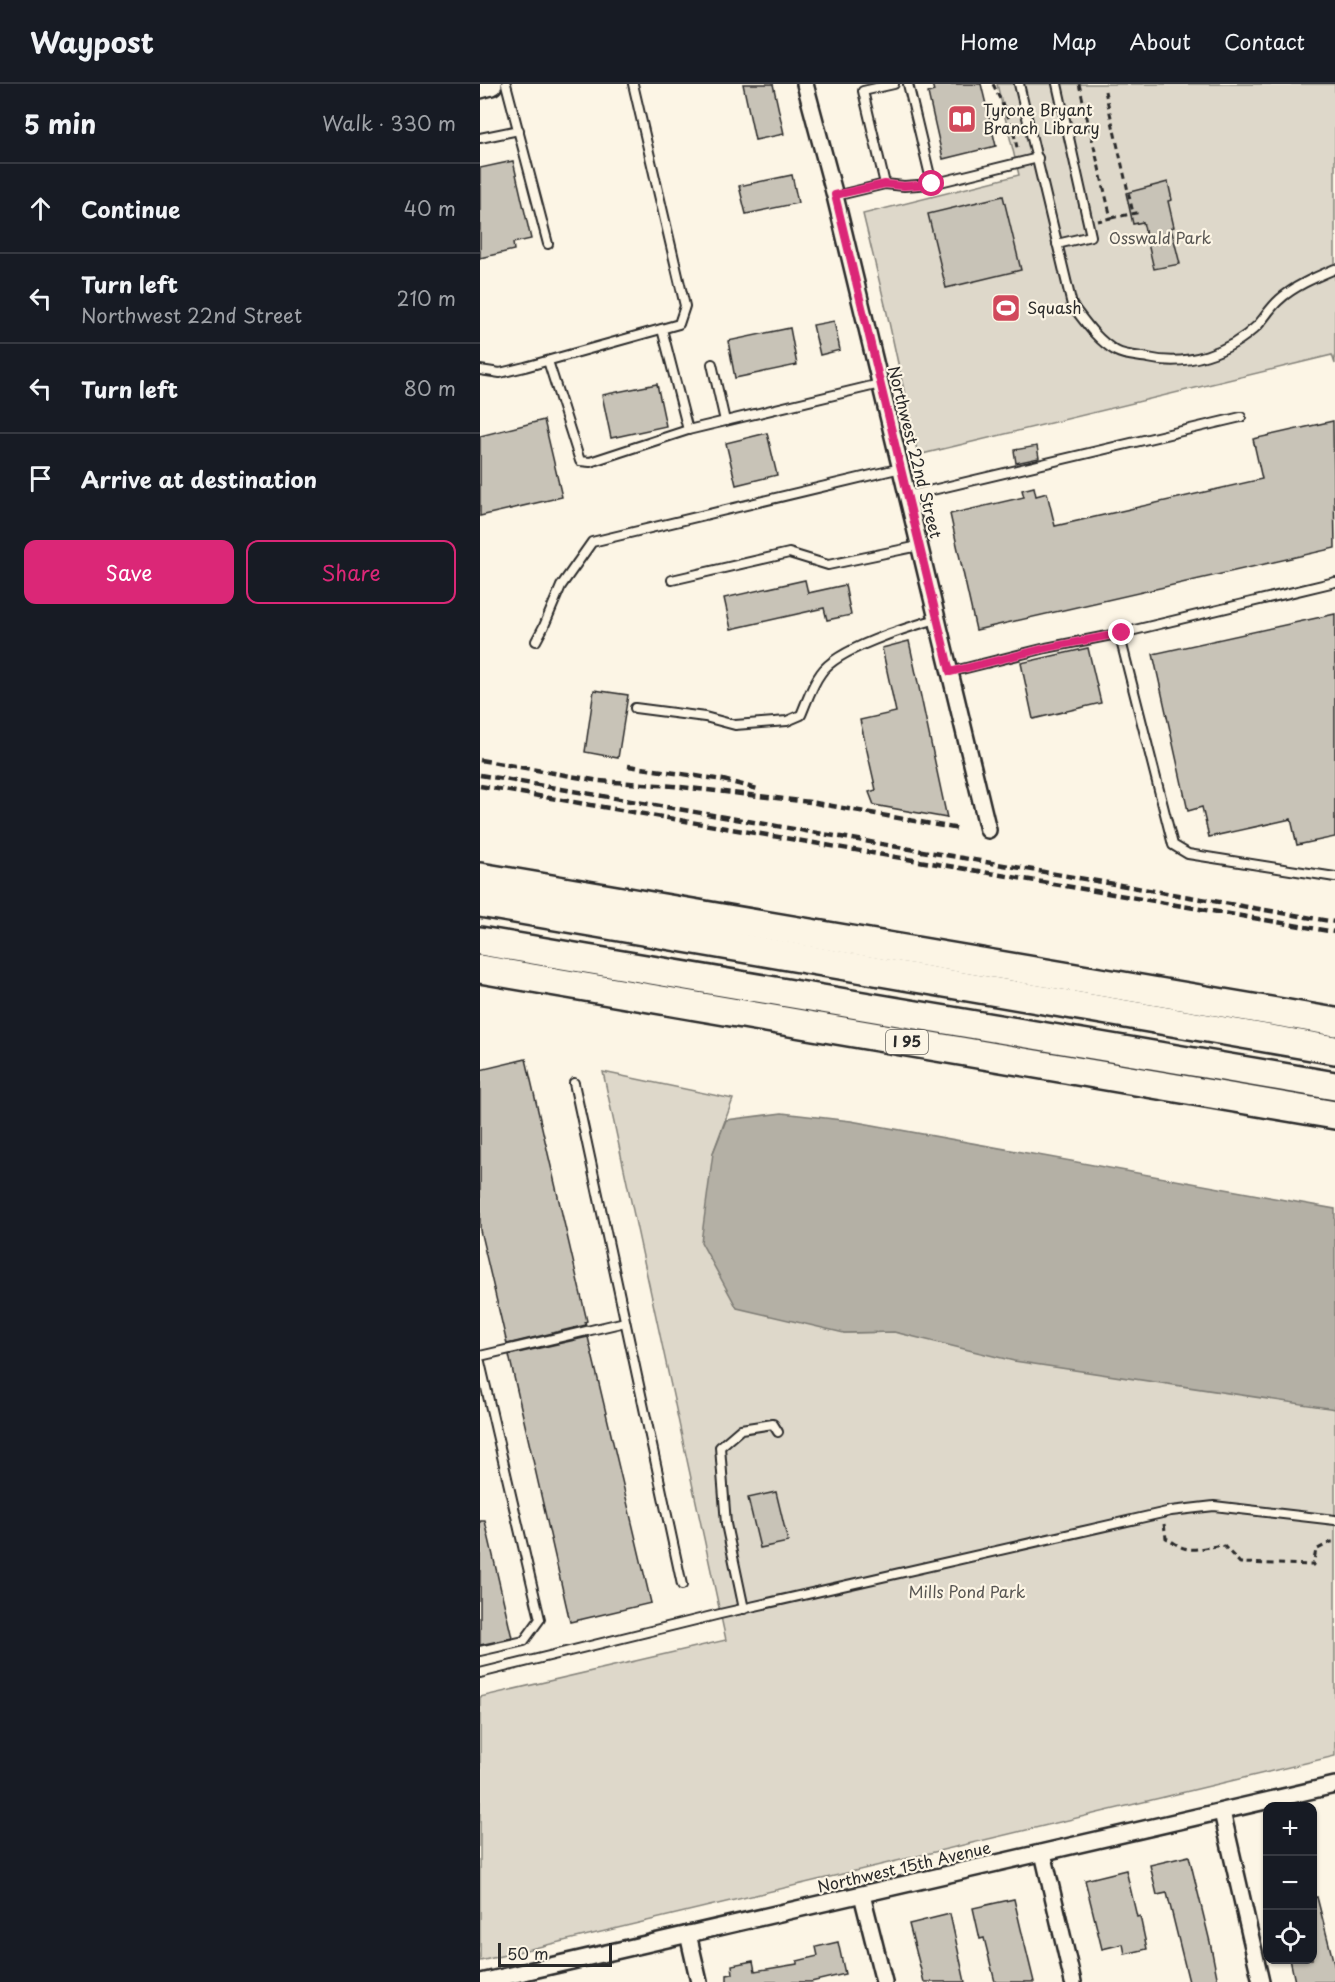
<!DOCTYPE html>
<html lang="en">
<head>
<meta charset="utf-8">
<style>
  :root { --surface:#171b24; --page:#242831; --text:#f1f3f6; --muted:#9ea1a6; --line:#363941; --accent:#db2777 }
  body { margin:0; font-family:"Playpen Sans",sans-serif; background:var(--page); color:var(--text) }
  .controls { position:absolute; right:18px; bottom:18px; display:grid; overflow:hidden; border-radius:12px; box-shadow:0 2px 4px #0004 }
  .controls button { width:54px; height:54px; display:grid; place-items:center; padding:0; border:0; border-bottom:2px solid var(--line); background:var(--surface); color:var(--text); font:30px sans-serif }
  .scale { position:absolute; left:18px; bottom:15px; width:114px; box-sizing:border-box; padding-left:6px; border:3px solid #2b2b2b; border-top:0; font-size:16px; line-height:21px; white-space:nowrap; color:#2b2b2b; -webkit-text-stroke:4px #fcf5e5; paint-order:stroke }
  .stop { position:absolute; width:18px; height:18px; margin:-14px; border:4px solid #db2777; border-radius:50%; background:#fff }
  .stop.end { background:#db2777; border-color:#fff; box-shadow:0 2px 6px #0008 }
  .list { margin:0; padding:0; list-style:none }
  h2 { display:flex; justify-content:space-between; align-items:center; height:78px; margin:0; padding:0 24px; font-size:26px }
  h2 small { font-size:20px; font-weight:400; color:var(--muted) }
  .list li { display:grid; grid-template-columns:39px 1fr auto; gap:18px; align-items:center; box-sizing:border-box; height:90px; padding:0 24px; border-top:2px solid var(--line) }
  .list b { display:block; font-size:22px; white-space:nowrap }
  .list p { margin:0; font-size:20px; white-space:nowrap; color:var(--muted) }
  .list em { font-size:20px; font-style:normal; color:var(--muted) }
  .actions { display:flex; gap:12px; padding:18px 24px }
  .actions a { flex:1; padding:14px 0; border:2px solid var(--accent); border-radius:12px; text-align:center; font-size:21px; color:var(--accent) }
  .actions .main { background:var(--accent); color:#fff }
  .icon { flex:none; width:33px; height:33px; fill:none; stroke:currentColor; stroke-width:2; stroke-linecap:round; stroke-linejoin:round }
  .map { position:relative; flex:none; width:855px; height:1898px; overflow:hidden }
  header { display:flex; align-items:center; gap:36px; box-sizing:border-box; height:84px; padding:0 30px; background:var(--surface); border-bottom:2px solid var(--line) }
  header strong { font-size:28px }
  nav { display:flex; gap:33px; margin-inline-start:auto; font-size:21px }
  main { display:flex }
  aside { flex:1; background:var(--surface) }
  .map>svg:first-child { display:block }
  .green { fill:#ded8ca; stroke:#84827a; stroke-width:1.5 }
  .water { fill:#b4b0a5; stroke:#7d7b74; stroke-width:1.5 }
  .building { fill:#c8c3b7; stroke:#2b2b2b; stroke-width:1.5 }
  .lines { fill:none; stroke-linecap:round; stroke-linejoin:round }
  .lane-casing { stroke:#2b2b2b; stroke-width:12 }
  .street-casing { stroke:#2b2b2b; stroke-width:20 }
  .secondary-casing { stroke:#2b2b2b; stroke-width:26 }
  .highway-casing { stroke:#2b2b2b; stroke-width:32 }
  .path { stroke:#2b2b2b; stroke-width:3; stroke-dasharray:6 4.5; stroke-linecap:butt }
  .lane { stroke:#fcf5e5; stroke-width:8 }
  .street { stroke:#fcf5e5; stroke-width:15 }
  .secondary { stroke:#fcf5e5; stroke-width:21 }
  .highway { stroke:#fcf5e5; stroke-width:27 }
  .rail { stroke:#2b2b2b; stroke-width:4.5; stroke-dasharray:9 4.5; stroke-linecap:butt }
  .route { stroke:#db2777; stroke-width:8 }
  .labels { text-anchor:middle; stroke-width:4.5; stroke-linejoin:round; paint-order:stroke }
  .shield { fill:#fcf5e5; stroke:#6a6863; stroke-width:1.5 }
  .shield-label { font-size:15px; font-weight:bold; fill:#2b2b2b }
  .poi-label { font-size:16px; fill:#2b2b2b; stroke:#fcf5e5; text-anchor:start }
  .park-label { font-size:16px; fill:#585653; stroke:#fcf5e5 }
  .street-label { font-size:16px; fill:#2b2b2b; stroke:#fcf5e5 }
</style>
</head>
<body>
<header>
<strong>Waypost</strong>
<nav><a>Home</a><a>Map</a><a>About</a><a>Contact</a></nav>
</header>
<main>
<aside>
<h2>5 min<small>Walk · 330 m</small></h2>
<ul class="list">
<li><svg class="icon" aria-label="ahead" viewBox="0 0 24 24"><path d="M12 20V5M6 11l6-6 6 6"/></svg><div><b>Continue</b></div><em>40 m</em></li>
<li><svg class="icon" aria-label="left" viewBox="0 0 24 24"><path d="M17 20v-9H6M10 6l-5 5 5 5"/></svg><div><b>Turn left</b><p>Northwest 22nd Street</p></div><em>210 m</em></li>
<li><svg class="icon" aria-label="left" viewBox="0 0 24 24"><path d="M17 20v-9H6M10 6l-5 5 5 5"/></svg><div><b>Turn left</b></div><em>80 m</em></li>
<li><svg class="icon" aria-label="arrive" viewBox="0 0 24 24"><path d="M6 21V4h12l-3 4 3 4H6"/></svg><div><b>Arrive at destination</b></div></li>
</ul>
<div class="actions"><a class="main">Save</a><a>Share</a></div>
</aside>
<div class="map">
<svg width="855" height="1898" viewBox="0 0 855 1898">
  <rect width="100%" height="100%" fill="#fcf5e5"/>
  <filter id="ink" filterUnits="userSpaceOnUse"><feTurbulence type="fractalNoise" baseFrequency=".0167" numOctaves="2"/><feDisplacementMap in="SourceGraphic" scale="12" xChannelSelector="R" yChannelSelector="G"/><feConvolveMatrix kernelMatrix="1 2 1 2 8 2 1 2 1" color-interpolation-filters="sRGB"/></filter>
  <g filter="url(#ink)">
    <g class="green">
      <path d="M517,0h338v280l-3,-9 -414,100 -31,-142 -24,-99 156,-39z"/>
      <path d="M123,988l130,27 -20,54 131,180 50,-1 441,76v348l-855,205v-264l246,-57z"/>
    </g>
    <path class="water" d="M302,1029l69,8 484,88v200l-321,-48 -120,-29 -50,1 -107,-25 -36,-66 12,-89 13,-33z"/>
    <g class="building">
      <path d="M263,0h30l11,50 -29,6z"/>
      <path d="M452,0h49l15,62 -53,13 -15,-66 6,-2z"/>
      <path d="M33,77l18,78 -18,4 1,7 -34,8v-90z"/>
      <path d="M312,91l6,28 -52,11 -7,-28z"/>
      <path d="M688,98l4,18 -4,1 6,26 -3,1 9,36 -26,5 -11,-47 -10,2 -7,-31z"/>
      <path d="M523,112l18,74 -75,18 -18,-74z"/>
      <path d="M354,237l6,29 -20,5 -7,-30z"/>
      <path d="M310,244l7,37 -62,13 -7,-37z"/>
      <path d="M177,300l9,42 -55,12 -9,-43z"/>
      <path d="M64,336l18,77 -82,19v-80z"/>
      <path d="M853,337l2,127 -359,82 -26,-116 74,-17 -2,-7 12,-3 2,9 11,-3 8,33 207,-47 -9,-40z"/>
      <path d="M287,349l10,42 -41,10 -10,-42z"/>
      <path d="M557,362l2,12 -23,5 -2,-13z"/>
      <path d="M325,496l3,13 37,-8 6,30 -24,5 -3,-12 -93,21 -7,-31z"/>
      <path d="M855,530v223l-38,8 -6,-26 -82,18 -7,-30 -14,4 -35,-157z"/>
      <path d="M429,557l38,177 -73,-13 -5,-13 7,-2 -16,-70 36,-8 -14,-64z"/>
      <path d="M608,564l13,55 -68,16 -12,-56z"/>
      <path d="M114,606l34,5 -10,63 -33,-6z"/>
      <path d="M46,975l61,262 -2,1 1,3 -79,19 -27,-114v-160z"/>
      <path d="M108,1253l63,266 -81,19 -61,-267z"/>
      <path d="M296,1408l12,50 -28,6 -12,-50z"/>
      <path d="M0,1437h5l27,117 -32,7z"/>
      <path d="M709,1772l21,86 8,40h-29l-22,-89 -10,2 -7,-30z"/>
      <path d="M646,1786l11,47 3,-1 7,33 -22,5 -2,-10 -21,5 -17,-69z"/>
      <path d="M837,1813l18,71v14h-40l-5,-23h22v-61z"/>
      <path d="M534,1815l7,30 13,53h-39l-11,-44 -4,1 -7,-31z"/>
      <path d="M470,1830l15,68h-41l-15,-58z"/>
      <path d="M358,1858l7,32 -34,8h-84v-7l6,-1 -1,-9 21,-4 2,10 42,-7v-3l21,-5 -2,-9z"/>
    </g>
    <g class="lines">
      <g class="lane-casing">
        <g id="lane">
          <path d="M26,0l42,160"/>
          <path d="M428,0l24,100"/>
          <path d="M539,0l53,221c13,17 25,35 44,46 9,5 22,5 32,7 39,9 81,-5 110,-33 7,-8 13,-18 21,-25 15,-14 37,-23 56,-31"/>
          <path d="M577,0l34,152 -34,8"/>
          <path d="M0,54l39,-8"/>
          <path d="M405,100l-22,-93 31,-7"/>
          <path d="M355,112l50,-12 19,2 28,-2 106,-26"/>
          <path d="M182,245l26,101 192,-46"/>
          <path d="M68,277l32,100 10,1 98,-32"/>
          <path d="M232,280l13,57"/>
          <path d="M0,286l20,3 25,-6 154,-43 6,-18 -52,-222"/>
          <path d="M427,412l334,-79"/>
          <path d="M192,496l117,-27 39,12 91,-19"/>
          <path d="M639,549l54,212 15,9 147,23"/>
          <path d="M56,557l8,-15 17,-40 31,-44 309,-74"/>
          <path d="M470,588l96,-24 76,-15 213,-51"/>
          <path d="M155,624l70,9 30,8 52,-4 14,-6c6,-14 11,-30 20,-42 16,-24 87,-46 116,-54"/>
          <path d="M94,999l108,502"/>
          <path d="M0,1272l145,-34"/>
          <path d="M0,1278l60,257 -16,22 -44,10"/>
          <path d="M264,1525l-18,-85 -6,-77 21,-18 32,-5 5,8"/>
          <path d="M0,1589l240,-59 451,-103 43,-5 121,14"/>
        </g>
      </g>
      <g class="street-casing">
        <g id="street">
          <path d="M325,0l30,112 153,634"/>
          <path d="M742,1728l39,170"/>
          <path d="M563,1769l30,129"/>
          <path d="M382,1811l22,87"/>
          <path d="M208,1850l11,48"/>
          <path d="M1,1898l854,-197"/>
        </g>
      </g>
      <g class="secondary-casing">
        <path id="secondary" d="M0,3l11,-3"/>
      </g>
      <g class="highway-casing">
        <g id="highway">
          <path d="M0,793l855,145"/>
          <path d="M0,819l855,147"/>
          <path d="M0,857l855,145"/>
          <path d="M0,885l855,146"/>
        </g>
      </g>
      <g class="path">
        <path d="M513,0l19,41 6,27"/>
        <path d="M599,0l32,134 -13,3"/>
        <path d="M625,7l28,122"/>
        <path d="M631,134l30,-6"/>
        <path d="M684,1440l2,14c6,3 12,8 18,10 13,4 26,-3 40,-2l16,17 73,2 3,-15 15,-8h4"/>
      </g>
      <use href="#lane" class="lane"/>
      <use href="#street" class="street"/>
      <use href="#secondary" class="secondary"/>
      <use href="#highway" class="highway"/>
      <g class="rail">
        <path d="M0,676l119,21 74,5 137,16 149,27"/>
        <path d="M148,682l95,14 35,9"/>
        <path d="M0,691l855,147"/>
        <path d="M0,702l855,146"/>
      </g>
    </g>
  </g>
  <g class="lines" filter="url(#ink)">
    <path class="route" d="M452,100l-28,2 -19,-2 -50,11 115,477 96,-24 76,-15"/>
  </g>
  <defs>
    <g id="library-square" transform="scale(1.5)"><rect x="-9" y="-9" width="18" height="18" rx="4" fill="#d1495b" stroke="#fcf5e5"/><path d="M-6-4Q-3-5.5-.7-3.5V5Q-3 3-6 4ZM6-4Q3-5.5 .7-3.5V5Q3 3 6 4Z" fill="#fff"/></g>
    <g id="stadium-square" transform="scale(1.5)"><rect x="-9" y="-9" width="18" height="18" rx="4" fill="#d1495b" stroke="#fcf5e5"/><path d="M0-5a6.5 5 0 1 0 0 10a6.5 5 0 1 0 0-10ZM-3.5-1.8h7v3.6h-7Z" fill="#fff"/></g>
  </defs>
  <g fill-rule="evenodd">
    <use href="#library-square" x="482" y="35"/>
    <use href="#stadium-square" x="526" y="224"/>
  </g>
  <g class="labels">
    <rect class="shield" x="406" y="946" width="42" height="24" rx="4.5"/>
    <g class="shield-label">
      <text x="427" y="963">I 95</text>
    </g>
    <g class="poi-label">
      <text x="503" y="32">Tyrone Bryant<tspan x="503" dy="18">Branch Library</tspan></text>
      <text x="547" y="230">Squash</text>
    </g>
    <g class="park-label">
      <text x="680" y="160">Osswald Park</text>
      <text x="487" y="1514">Mills Pond Park</text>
    </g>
    <g class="street-label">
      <text transform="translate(435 368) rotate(76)" y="6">Northwest 22nd Street</text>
      <text transform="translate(424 1783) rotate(-13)" y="6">Northwest 15th Avenue</text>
    </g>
  </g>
</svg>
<div class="controls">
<button>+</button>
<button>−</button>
<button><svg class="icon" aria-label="locate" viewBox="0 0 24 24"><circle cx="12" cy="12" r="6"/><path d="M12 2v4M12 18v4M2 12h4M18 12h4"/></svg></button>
</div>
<div class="scale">50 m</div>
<div class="stop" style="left:452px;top:100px"></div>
<div class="stop end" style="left:642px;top:549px"></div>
</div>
</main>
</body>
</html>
